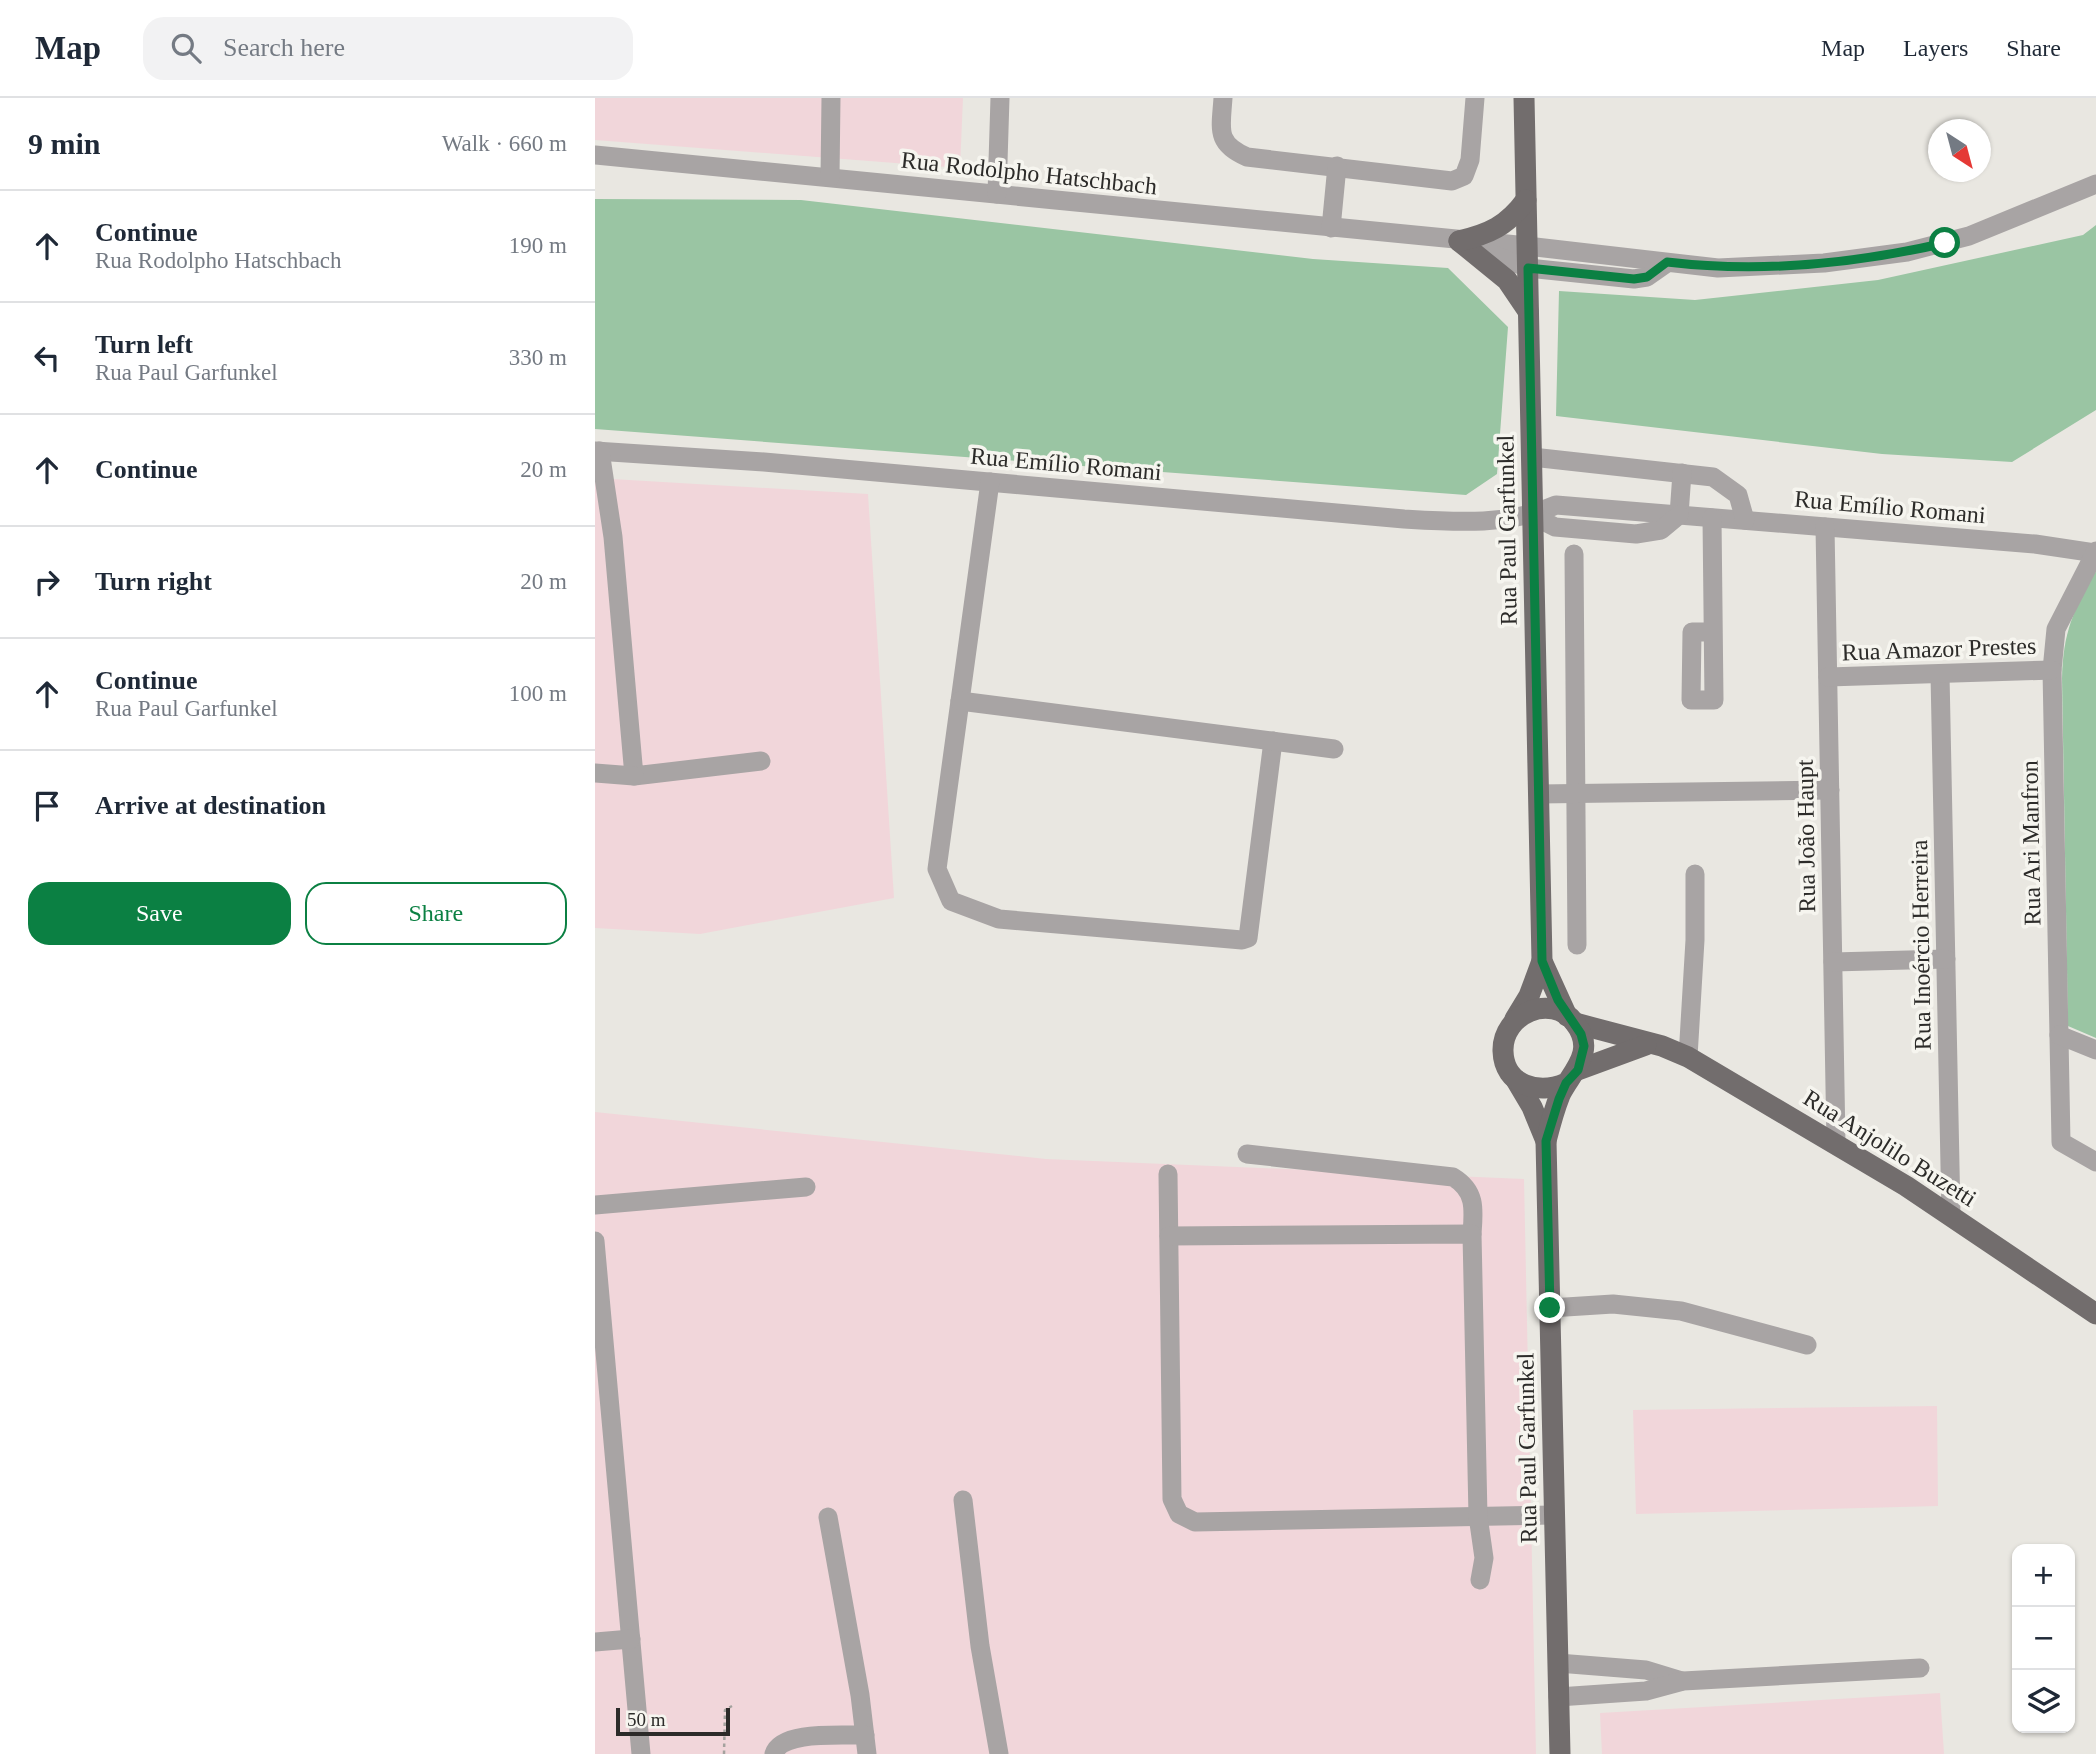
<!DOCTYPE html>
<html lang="en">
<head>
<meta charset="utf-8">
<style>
  :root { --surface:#fff; --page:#f2f2f3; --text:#1f2937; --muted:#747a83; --line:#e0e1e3; --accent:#0b8043 }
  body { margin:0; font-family:"Times New Roman",serif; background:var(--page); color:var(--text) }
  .controls { position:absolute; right:21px; bottom:21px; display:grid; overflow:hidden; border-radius:14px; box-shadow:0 2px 5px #0004 }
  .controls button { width:63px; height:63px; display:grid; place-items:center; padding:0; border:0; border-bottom:2px solid var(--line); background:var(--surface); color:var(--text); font:35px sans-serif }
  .compass { position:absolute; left:1333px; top:21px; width:63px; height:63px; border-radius:50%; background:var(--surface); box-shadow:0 2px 5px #0004; rotate:144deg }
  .scale { position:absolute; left:21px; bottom:18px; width:114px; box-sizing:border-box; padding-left:7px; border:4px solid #2c2b29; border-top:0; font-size:19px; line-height:24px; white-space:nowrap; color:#2c2b29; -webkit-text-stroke:5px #f6f5ef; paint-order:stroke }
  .stop { position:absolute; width:21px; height:21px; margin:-16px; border:5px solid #0b8043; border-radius:50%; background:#fff }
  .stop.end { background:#0b8043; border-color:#fff; box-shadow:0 2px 7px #0008 }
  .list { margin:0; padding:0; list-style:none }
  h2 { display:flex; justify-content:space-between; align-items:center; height:91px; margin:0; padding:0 28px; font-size:30px }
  h2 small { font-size:23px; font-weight:400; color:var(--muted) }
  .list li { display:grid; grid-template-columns:46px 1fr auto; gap:21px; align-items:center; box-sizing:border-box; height:112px; padding:0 28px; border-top:2px solid var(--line) }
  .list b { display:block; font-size:26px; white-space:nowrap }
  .list p { margin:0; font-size:23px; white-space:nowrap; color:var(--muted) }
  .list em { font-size:23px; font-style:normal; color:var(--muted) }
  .actions { display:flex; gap:14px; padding:21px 28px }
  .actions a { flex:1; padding:16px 0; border:2px solid var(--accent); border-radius:21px; text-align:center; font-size:24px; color:var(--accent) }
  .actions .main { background:var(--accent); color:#fff }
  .icon { flex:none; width:38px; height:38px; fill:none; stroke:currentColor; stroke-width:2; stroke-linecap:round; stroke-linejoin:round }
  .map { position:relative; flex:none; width:1501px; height:1656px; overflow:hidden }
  header { display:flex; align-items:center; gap:42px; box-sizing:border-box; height:98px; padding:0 35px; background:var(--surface); border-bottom:2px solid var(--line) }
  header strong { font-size:33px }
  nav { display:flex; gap:38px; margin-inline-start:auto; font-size:24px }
  .search { width:490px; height:63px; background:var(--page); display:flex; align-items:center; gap:18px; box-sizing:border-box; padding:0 24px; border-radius:21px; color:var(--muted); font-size:26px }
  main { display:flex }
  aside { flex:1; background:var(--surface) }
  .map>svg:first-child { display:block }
  .industrial { fill:#f1d6da }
  .green { fill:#9ac5a3 }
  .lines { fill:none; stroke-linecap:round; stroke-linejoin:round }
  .path { stroke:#a4a29e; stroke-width:2.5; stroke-dasharray:3.5 3.5; stroke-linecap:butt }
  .minor { stroke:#a8a4a4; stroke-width:19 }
  .major { stroke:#726d6d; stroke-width:21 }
  .route { stroke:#0b8043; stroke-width:9 }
  .labels { text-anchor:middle; stroke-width:7; stroke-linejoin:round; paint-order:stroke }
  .street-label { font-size:24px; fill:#2c2b29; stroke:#f6f5ef }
</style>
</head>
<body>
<header>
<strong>Map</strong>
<div class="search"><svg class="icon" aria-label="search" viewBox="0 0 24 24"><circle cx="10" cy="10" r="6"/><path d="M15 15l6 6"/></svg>Search here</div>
<nav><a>Map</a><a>Layers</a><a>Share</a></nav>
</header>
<main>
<aside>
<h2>9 min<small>Walk · 660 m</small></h2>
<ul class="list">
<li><svg class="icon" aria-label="ahead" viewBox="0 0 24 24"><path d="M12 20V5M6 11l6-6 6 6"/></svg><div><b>Continue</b><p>Rua Rodolpho Hatschbach</p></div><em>190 m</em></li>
<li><svg class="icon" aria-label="left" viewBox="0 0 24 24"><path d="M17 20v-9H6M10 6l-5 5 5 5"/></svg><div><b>Turn left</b><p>Rua Paul Garfunkel</p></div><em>330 m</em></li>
<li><svg class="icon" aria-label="ahead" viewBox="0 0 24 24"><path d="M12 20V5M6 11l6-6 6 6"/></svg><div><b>Continue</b></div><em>20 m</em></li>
<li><svg class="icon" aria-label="right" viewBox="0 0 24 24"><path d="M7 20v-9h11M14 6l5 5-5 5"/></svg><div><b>Turn right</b></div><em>20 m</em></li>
<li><svg class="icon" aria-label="ahead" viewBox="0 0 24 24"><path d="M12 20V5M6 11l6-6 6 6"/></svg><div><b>Continue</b><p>Rua Paul Garfunkel</p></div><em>100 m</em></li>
<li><svg class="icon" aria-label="arrive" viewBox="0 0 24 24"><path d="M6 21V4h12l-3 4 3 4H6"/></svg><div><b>Arrive at destination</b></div></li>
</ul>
<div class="actions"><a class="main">Save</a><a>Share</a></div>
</aside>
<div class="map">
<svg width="1501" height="1656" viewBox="0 0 1501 1656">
  <rect width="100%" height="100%" fill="#e9e7e1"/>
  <g class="industrial">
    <path d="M0,0h368l-3,70 -365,-28z"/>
    <path d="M0,380l273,16 26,404 -194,36 -105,-6z"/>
    <path d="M0,1014l451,47 478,20 12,575h-941z"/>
    <path d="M1342,1308l1,100 -302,8 -3,-104z"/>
    <path d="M1345,1595l4,61h-342l-2,-41z"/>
  </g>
  <g class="green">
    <path d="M0,101l206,1 512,59 135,9 60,59 -11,147 -31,21 -871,-66z"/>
    <path d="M1501,127v185l-84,52 -130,-8 -326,-38 3,-125 136,9 183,-20 205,-45z"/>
    <path d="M1501,473v467l-28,-12 -6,-348c1,-45 11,-68 34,-107z"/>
  </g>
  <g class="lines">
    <path class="path" d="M129,1656l1,-44 7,-4"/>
    <g class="minor">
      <path d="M628,0c-2,31 -8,45 24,59l205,24 12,-5 6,-16 5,-62"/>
      <path d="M0,57l932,91 191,22 106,-5 83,-11 62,-16 127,-52"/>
      <path d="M235,79l1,-79"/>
      <path d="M402,96l3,-96"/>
      <path d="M736,130l6,-62"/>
      <path d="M881,150l52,20 106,11 13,-2 20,-14"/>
      <path d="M0,353l169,11 640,57c50,3 106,7 152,-14l479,39 61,9"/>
      <path d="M5,353l13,86 21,239 127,-15"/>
      <path d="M937,359l181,20 25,18 7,25"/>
      <path d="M395,384l-53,387 14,32 48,18 243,21 6,-2 25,-197"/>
      <path d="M1084,417l3,-42"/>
      <path d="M938,418l22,11 81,7 25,-4 18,-15"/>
      <path d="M1117,420l2,182h-23l1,-68h21"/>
      <path d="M1230,429l11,616"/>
      <path d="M1501,453l-40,78 -4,41 9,472 35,20"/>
      <path d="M979,456l3,391"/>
      <path d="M1345,576l11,541"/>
      <path d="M1233,579l224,-7"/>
      <path d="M365,603l374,48"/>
      <path d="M0,675l39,3"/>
      <path d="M944,696l291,-4"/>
      <path d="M1238,864l113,-3"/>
      <path d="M1464,937l37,15"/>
      <path d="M1093,959l7,-117v-66"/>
      <path d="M652,1056l206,23c23,14 21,32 19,57"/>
      <path d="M573,1076l4,325 7,15 16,8 359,-7"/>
      <path d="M0,1107l211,-18"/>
      <path d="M574,1138l303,-2 6,282 6,42 -4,22"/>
      <path d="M0,1143l46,513"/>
      <path d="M955,1210l63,-4 68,7 126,34"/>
      <path d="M368,1402l17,146 19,108"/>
      <path d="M233,1419l32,178 7,59"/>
      <path d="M0,1544l36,-3"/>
      <path d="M963,1565l88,7 36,11"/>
      <path d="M963,1599l88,-6 37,-10 237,-13"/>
      <path d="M179,1656c7,-24 68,-18 91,-19"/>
    </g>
    <g class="major">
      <path d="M929,0l18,863 25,55"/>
      <path d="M864,143l48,39 21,31"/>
      <path d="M864,143c30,-7 48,-15 67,-41"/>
      <path d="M920,921l14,-23 13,-35"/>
      <path d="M980,925l87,23 26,11 218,129 190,128"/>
      <path d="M983,972l68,-25"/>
      <path d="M921,982l16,27 14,34"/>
      <path d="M965,1656l-14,-613c4,-16 8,-31 14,-46 12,-24 37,-43 15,-72 -24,-31 -73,-9 -72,28 1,35 36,44 63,32"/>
    </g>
  </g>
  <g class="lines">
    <path class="route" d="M955,1210l-4,-167 13,-42 7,-16 12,-13 6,-24 -3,-12 -23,-34 -16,-39 -14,-693 106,11 13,-2 20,-15c93,11 187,2 278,-19"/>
  </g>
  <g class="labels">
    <g class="street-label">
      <text transform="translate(434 75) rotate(6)" y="8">Rua Rodolpho Hatschbach</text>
      <text transform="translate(471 366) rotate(5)" y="8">Rua Emílio Romani</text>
      <text transform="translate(1295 409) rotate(5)" y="8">Rua Emílio Romani</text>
      <text transform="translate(912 432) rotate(-91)" y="8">Rua Paul Garfunkel</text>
      <text transform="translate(1344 551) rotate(-2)" y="8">Rua Amazor Prestes</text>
      <text transform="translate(1211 738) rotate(-91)" y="8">Rua João Haupt</text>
      <text transform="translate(1436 745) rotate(-91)" y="8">Rua Ari Manfron</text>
      <text transform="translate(1326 847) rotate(-91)" y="8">Rua Inoércio Herreira</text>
      <text transform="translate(1295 1050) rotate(32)" y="8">Rua Anjolilo Buzetti</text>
      <text transform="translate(932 1350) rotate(-91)" y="8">Rua Paul Garfunkel</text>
    </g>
  </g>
</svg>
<div class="controls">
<button>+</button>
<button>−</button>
<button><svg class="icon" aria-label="layers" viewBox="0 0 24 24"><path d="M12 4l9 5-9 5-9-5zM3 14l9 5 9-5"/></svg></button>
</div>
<svg class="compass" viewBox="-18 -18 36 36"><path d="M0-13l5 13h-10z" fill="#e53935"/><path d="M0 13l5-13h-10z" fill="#747a83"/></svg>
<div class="scale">50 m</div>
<div class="stop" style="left:1350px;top:145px"></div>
<div class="stop end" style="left:955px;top:1210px"></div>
</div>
</main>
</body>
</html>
